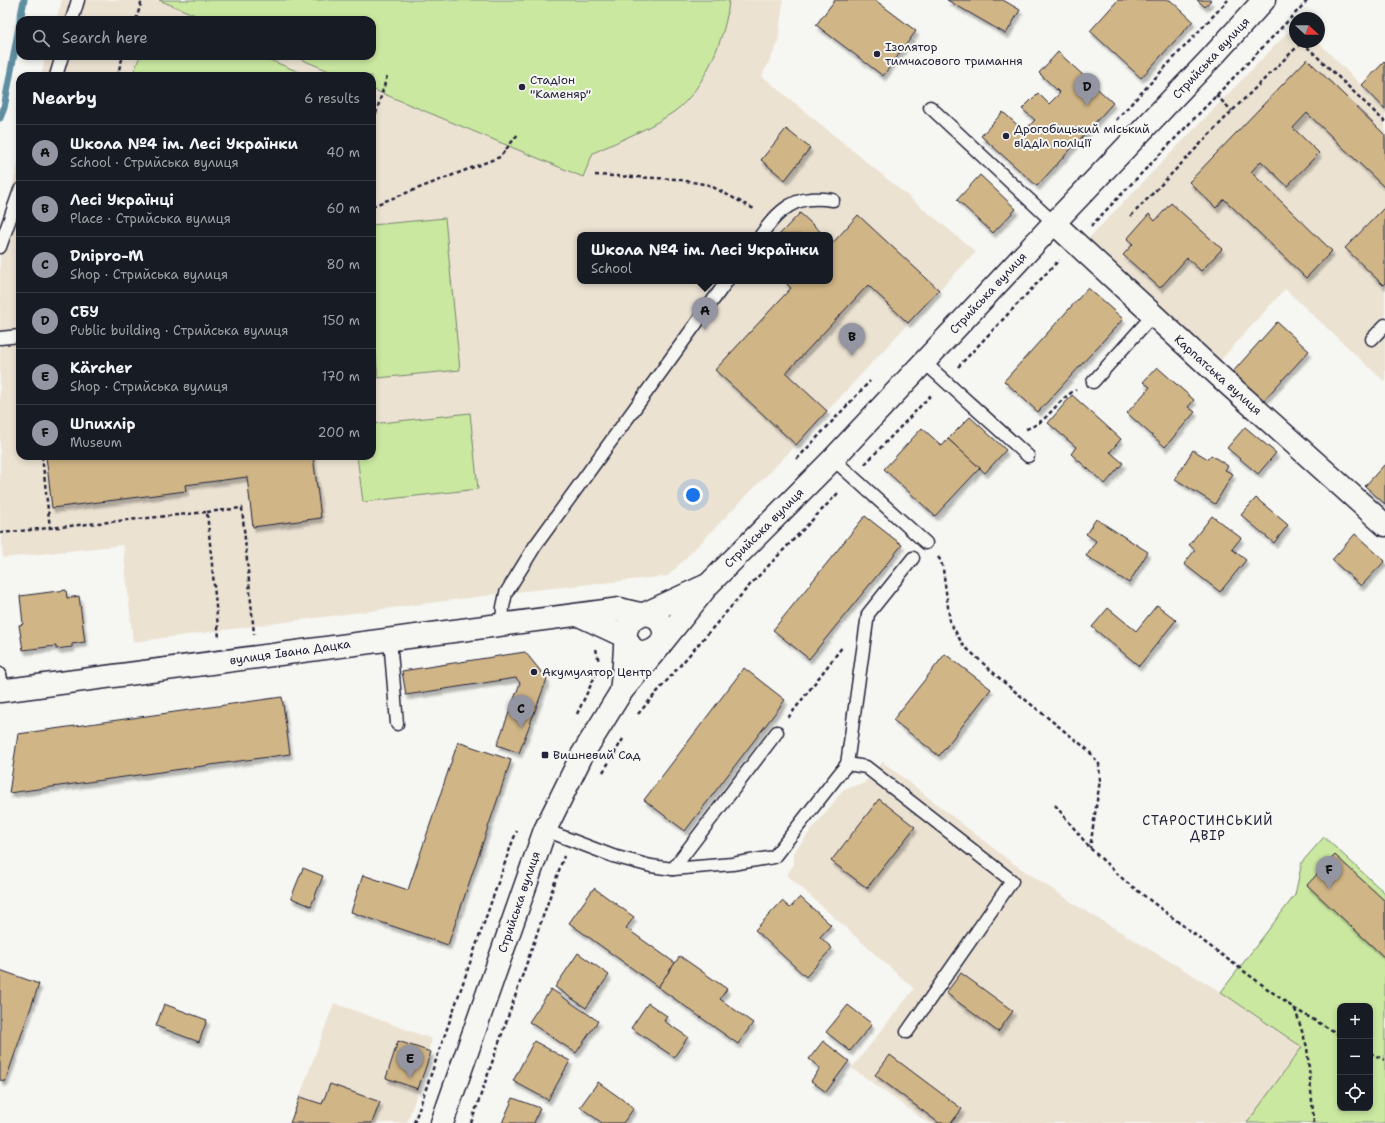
<!DOCTYPE html>
<html lang="en">
<head>
<meta charset="utf-8">
<style>
  :root { --surface:#171b24; --page:#20242c; --text:#f1f3f6; --muted:#9ea1a6; --line:#363941; --accent:#9495a2 }
  body { margin:0; font-family:"Shantell Sans",sans-serif; background:var(--page); color:var(--text) }
  .controls { position:absolute; right:12px; bottom:12px; display:grid; overflow:hidden; border-radius:8px; box-shadow:0 2px 6px #0003 }
  .controls button { width:36px; height:36px; display:grid; place-items:center; padding:0; border:0; border-bottom:1px solid var(--line); background:var(--surface); color:var(--text); font:20px sans-serif }
  .compass { position:absolute; left:1289px; top:12px; width:36px; height:36px; border-radius:50%; background:var(--surface); box-shadow:0 2px 6px #0003; rotate:112deg }
  .you { position:absolute; left:693px; top:495px; width:14px; height:14px; margin:-10px; border:3px solid #fff; border-radius:50%; background:#1a73e8; box-shadow:0 0 0 6px #1a73e833 }
  .badge { display:grid; place-items:center; width:26px; height:26px; border-radius:50%; background:var(--accent); color:#111; font-size:13px; font-weight:700 }
  .pin { position:absolute; translate:-50% -33px; filter:drop-shadow(0 1px 2px #0008) }
  .pin::after { content:''; position:absolute; top:21px; width:14px; height:12px; background:inherit; clip-path:polygon(0 0,100% 0,50% 100%) }
  .popup { position:absolute; left:577px; top:232px; width:256px; height:52px; box-sizing:border-box; display:grid; place-content:center; border-radius:8px; background:var(--surface); filter:drop-shadow(0 1px 3px #0005); font-size:13px; white-space:nowrap; color:var(--muted) }
  .popup b { font-size:15px; color:var(--text) }
  .popup::after { content:''; position:absolute; left:50%; top:100%; margin-left:-8px; border:8px solid transparent; border-top-color:var(--surface) }
  .list { margin:0; padding:0; list-style:none }
  h2 { display:flex; justify-content:space-between; align-items:center; height:52px; margin:0; padding:0 16px; font-size:17px }
  h2 small { font-size:13px; font-weight:400; color:var(--muted) }
  .list li { display:grid; grid-template-columns:26px 1fr auto; gap:12px; align-items:center; box-sizing:border-box; height:56px; padding:0 16px; border-top:1px solid var(--line) }
  .list b { display:block; font-size:15px; white-space:nowrap }
  .list p { margin:0; font-size:13px; white-space:nowrap; color:var(--muted) }
  .list em { font-size:13px; font-style:normal; color:var(--muted) }
  .icon { flex:none; width:22px; height:22px; fill:none; stroke:currentColor; stroke-width:2; stroke-linecap:round; stroke-linejoin:round }
  .map { position:relative; flex:none; width:1385px; height:1123px; overflow:hidden }
  .search { position:absolute; background:var(--surface); box-shadow:0 2px 6px #0003; left:16px; top:16px; width:360px; height:44px; display:flex; align-items:center; gap:10px; box-sizing:border-box; padding:0 14px; border-radius:12px; color:var(--muted); font-size:15px }
  .panel { position:absolute; background:var(--surface); box-shadow:0 2px 6px #0003; left:16px; top:72px; width:360px; height:388px; border-radius:12px }
  .map>svg:first-child { display:block }
  .built { fill:#ebe2d2; fill-rule:evenodd }
  .green { fill:#cae8a0; stroke:#76856e; fill-rule:evenodd }
  .lines { fill:none; stroke-linecap:round; stroke-linejoin:round }
  .stream { stroke:#5f8ea1; stroke-width:7 }
  .building { fill:#d0b586; stroke:#22223b; filter:url(#shadow) }
  .lane-casing { stroke:#22223b; stroke-width:15 }
  .street-casing { stroke:#22223b; stroke-width:25 }
  .secondary-casing { stroke:#22223b; stroke-width:25 }
  .path { stroke:#22223b; stroke-width:2.5; stroke-dasharray:4 3; stroke-linecap:butt }
  .lane { stroke:#f6f6f2; stroke-width:12 }
  .street { stroke:#f6f6f2; stroke-width:22 }
  .secondary { stroke:#f6f6f2; stroke-width:22 }
  .poi-dot { fill:#22223b; stroke:#f6f6f2; stroke-width:1.5 }
  .labels { text-anchor:middle; stroke-width:4; stroke-linejoin:round; paint-order:stroke }
  .poi-label { font-size:12px; fill:#22223b; stroke:#f6f6f2; text-anchor:start }
  .street-label { font-size:12px; fill:#22223b; stroke:#f6f6f2 }
  .neighbourhood-label { font-size:13px; letter-spacing:1px; fill:#22223b; stroke:#f6f6f2 }
</style>
</head>
<body>
<div class="map">
<svg width="1385" height="1123" viewBox="0 0 1385 1123">
  <defs>
    <filter id="shadow"><feDropShadow dx="2.5" dy="4.5" stdDeviation="1" flood-color="#0004"/></filter>
  </defs>
  <rect width="100%" height="100%" fill="#f6f6f2"/>
  <filter id="ink" filterUnits="userSpaceOnUse"><feTurbulence type="fractalNoise" baseFrequency=".025" numOctaves="2"/><feDisplacementMap in="SourceGraphic" scale="8" xChannelSelector="R" yChannelSelector="G"/><feConvolveMatrix kernelMatrix="1 2 1 2 8 2 1 2 1" color-interpolation-filters="sRGB"/></filter>
  <g filter="url(#ink)">
    <g class="built">
      <path d="M62,0h721l-5,43 -16,33 214,176 -37,38 -143,155 -128,131 -162,17 -373,49 -10,-97 -120,13 -3,-33v-278l20,-94v303h352v-380h-331l5,-20h326v-36h-316zM580,235h250v46h-250z"/>
      <path d="M1295,25v17h23l67,67v273l-100,-93 -66,73 -133,-121z"/>
      <path d="M883,762l124,97 72,48 142,85 81,55 -55,76h-319l-76,-55 62,-79 -127,-114 7,-11v-12l50,-63 20,-6z"/>
      <path d="M334,1003l98,36 -4,12 3,1 -24,71h-117z"/>
    </g>
    <g class="green">
      <path d="M159,0h570c-2,34 -25,90 -54,111 -24,17 -54,29 -82,42l-10,24 -211,-88v-13h-31l-48,-20h79v-36h-165z"/>
      <path d="M140,56h120l49,20h-177z"/>
      <path d="M445,218l15,152 -82,8 -6,-62v-91z"/>
      <path d="M470,413l8,76 -115,13 -6,-46h15v-32z"/>
      <path d="M1324,837l61,56v230h-138l55,-76 -81,-55 74,-97 7,-33zM1340,1006h30v102h-30z"/>
    </g>
    <g class="lines">
      <g class="stream">
        <path d="M20,20l4,-20"/>
        <path d="M0,118l4,-10 16,-86"/>
      </g>
    </g>
    <g class="building">
      <path d="M835,0h40l41,31 -33,45 -67,-51z"/>
      <path d="M947,0h56l17,10 -14,24z"/>
      <path d="M1118,0h52l23,21 -52,57 -51,-47z"/>
      <path d="M1197,0h14l-6,7z"/>
      <path d="M1058,52l55,51 -76,83 -56,-50 22,-24 21,19 11,-11 -13,-11 16,-16 11,11 11,-11 -21,-20z"/>
      <path d="M1307,59l78,76v53l-78,-75 -14,15 26,25 -32,33 -26,-25 -10,11 81,79 -26,27 -82,-79 -8,9 -27,-26z"/>
      <path d="M1385,61v48l-23,-24z"/>
      <path d="M786,129l24,19 -25,32 -24,-20z"/>
      <path d="M980,175l36,34 -23,24 -36,-33z"/>
      <path d="M1171,203l51,46 -21,22 -14,-13 -27,30 -37,-33 10,-11 -6,-5 22,-25 6,7z"/>
      <path d="M1385,207v76l-2,2 -38,-37z"/>
      <path d="M800,213l24,22h-45z"/>
      <path d="M858,215l81,75 -31,33 -40,-38 -82,88 41,38 -31,34 -81,-75 76,-82 -7,-7h46v-35z"/>
      <path d="M1088,288l35,31 -85,93 -34,-31z"/>
      <path d="M1277,322l32,29 -47,51 -31,-28z"/>
      <path d="M1157,367l37,33 -6,7 7,5 -30,35 -38,-34 23,-26 -7,-5z"/>
      <path d="M1072,395l49,44 -11,13 13,11 -18,21 -34,-30 5,-7 -28,-24z"/>
      <path d="M970,417l36,33 -21,23 -37,-34z"/>
      <path d="M1245,427l31,26 -18,21 -31,-26z"/>
      <path d="M922,428l20,18 6,-7 32,29 -45,48 -51,-47z"/>
      <path d="M1193,450l15,9 3,-4 17,11 -3,4 8,4 -18,30 -40,-25z"/>
      <path d="M46,456h267l8,62 -68,9 -6,-50 -62,8 1,6 -134,17z"/>
      <path d="M1385,464v40l-20,-18z"/>
      <path d="M1256,498l32,27 -14,18 -33,-28z"/>
      <path d="M865,516l37,29 -93,114 -36,-29z"/>
      <path d="M1212,516l29,22 -9,11 14,11 -26,32 -36,-28 11,-14 -6,-5z"/>
      <path d="M1096,519l52,33 -19,31 -43,-27 10,-15 -10,-7z"/>
      <path d="M1355,534l30,27 -24,25 -29,-26z"/>
      <path d="M66,590l1,8 12,-2 6,46 -13,2v3l-16,2v-3l-33,4 -4,-25 4,-1 -3,-28z"/>
      <path d="M1157,605l19,15 -37,46 -47,-39 16,-19 28,23z"/>
      <path d="M525,652l22,27 -28,74 -22,-8 23,-62 -4,-5 -110,17 -4,-24z"/>
      <path d="M945,654l46,35 -52,67 -46,-36z"/>
      <path d="M744,668l41,32 -100,131 -41,-31z"/>
      <path d="M282,697l8,57 -281,39 9,-59z"/>
      <path d="M458,742l53,18 -63,185 -97,-33 12,-37 45,15z"/>
      <path d="M879,799l36,28 -48,61 -36,-27z"/>
      <path d="M1335,855l50,46v57l-78,-73z"/>
      <path d="M303,868l20,8 -12,30 -20,-8z"/>
      <path d="M594,888l40,29 -8,11 49,35 -17,24 -89,-64z"/>
      <path d="M800,897l31,28 -11,12 12,11 -26,29 -51,-47 27,-29 8,7z"/>
      <path d="M578,953l31,22 -23,33 -31,-21z"/>
      <path d="M680,956l47,33 -7,10 33,24 -15,21 -80,-57z"/>
      <path d="M0,970l39,14 -34,98 -5,-2z"/>
      <path d="M961,973l52,38 -15,21 -52,-39z"/>
      <path d="M551,989l47,32 -22,32 -47,-31z"/>
      <path d="M648,1003l19,13 -3,5 24,16 -14,20 -43,-29z"/>
      <path d="M164,1004l43,16 -8,22 -43,-16z"/>
      <path d="M848,1005l24,19 -22,27 -24,-19z"/>
      <path d="M398,1041l33,11 -13,37 -32,-11z"/>
      <path d="M534,1041l36,20 -22,39 -35,-19z"/>
      <path d="M823,1041l26,20 -23,31 -15,-11 9,-13 -11,-9z"/>
      <path d="M890,1055l72,54 -11,14h-12l-64,-48z"/>
      <path d="M598,1082l36,26 -11,15h-21l-22,-16z"/>
      <path d="M330,1084l50,18 -8,21h-82l10,-26 22,7z"/>
      <path d="M513,1098l27,10 -6,15h-32z"/>
    </g>
    <g class="lines">
      <g class="lane-casing">
        <g id="lane">
          <path d="M72,20l6,-20"/>
          <path d="M56,76l6,-20"/>
          <path d="M930,107l124,116"/>
          <path d="M761,235c12,-17 27,-35 50,-36 7,-1 15,0 22,1"/>
          <path d="M0,247l20,-57"/>
          <path d="M0,338l20,-2"/>
          <path d="M1372,339l13,-14"/>
          <path d="M924,362l104,94"/>
          <path d="M1093,382l60,-67"/>
          <path d="M833,459l93,84"/>
          <path d="M502,625l1,-18 3,-14 29,-47 192,-265"/>
          <path d="M390,639l7,85"/>
          <path d="M0,674l3,16"/>
          <path d="M847,764l21,-150 45,-56"/>
          <path d="M545,830l68,26 38,10 22,3 59,-5 42,-7 73,-93 19,3 146,114 -105,151"/>
          <path d="M673,869l104,-137"/>
        </g>
      </g>
      <g class="street-casing">
        <path id="street" d="M1054,223l174,161 157,141"/>
      </g>
      <g class="secondary-casing">
        <g id="secondary">
          <path d="M579,615l47,22"/>
          <path d="M0,691l620,-82c7,2 14,4 21,5 4,1 9,0 12,2 3,1 6,4 7,6 17,23 -24,47 -34,15"/>
          <path d="M621,692l3,-28 2,-34 5,-10 74,-34"/>
          <path d="M442,1123l103,-293 37,-75 39,-63 39,-47 49,-61 124,-125 221,-236 159,-167 51,-56"/>
        </g>
      </g>
      <g class="path">
        <path d="M136,20l6,-20"/>
        <path d="M1302,42l83,80"/>
        <path d="M117,76l6,-20"/>
        <path d="M1216,95l16,16"/>
        <path d="M1116,120l112,-120"/>
        <path d="M372,127l15,-51"/>
        <path d="M595,175l80,4 34,6 47,25"/>
        <path d="M372,206l128,-49 18,-23"/>
        <path d="M1131,216l101,-105 70,-69"/>
        <path d="M1091,226l217,-226"/>
        <path d="M958,367l101,-107"/>
        <path d="M1026,429c23,-7 30,-29 50,-39"/>
        <path d="M42,456l8,72"/>
        <path d="M797,459l73,-78"/>
        <path d="M865,464l67,-70"/>
        <path d="M207,512l35,-4 12,126"/>
        <path d="M0,533l207,-21 12,126"/>
        <path d="M938,557l3,4 2,8 7,53 13,23 44,40 81,65 11,14 1,16 -10,68"/>
        <path d="M596,649l3,13"/>
        <path d="M577,714l21,-44"/>
        <path d="M638,714l111,-128 91,-95"/>
        <path d="M788,718l55,-72"/>
        <path d="M603,772l20,-33"/>
        <path d="M1055,805l35,43 35,33 78,60 92,68 45,26"/>
        <path d="M1295,1009l12,38 7,76"/>
        <path d="M1370,1053l15,7"/>
        <path d="M414,1123l99,-283 4,-9"/>
        <path d="M471,1123l93,-267"/>
      </g>
      <use href="#lane" class="lane"/>
      <use href="#street" class="street"/>
      <use href="#secondary" class="secondary"/>
    </g>
  </g>
  <g class="poi-dot">
    <circle cx="877" cy="54" r="4"/>
    <circle cx="522" cy="87" r="4"/>
    <circle cx="1006" cy="136" r="4"/>
    <circle cx="534" cy="672" r="4"/>
    <rect x="541" y="751" width="8" height="8" rx="2"/>
  </g>
  <g class="labels">
    <g class="poi-label">
      <text x="885" y="51">Ізолятор<tspan x="885" dy="14">тимчасового тримання</tspan></text>
      <text x="530" y="84">Стадіон<tspan x="530" dy="14">"Каменяр"</tspan></text>
      <text x="1014" y="133">Дрогобицький міський<tspan x="1014" dy="14">відділ поліції</tspan></text>
      <text x="542" y="676">Акумулятор Центр</text>
      <text x="553" y="759">Вишневий Сад</text>
    </g>
    <g class="street-label">
      <text transform="translate(1211 58) rotate(-47)" y="4">Стрийська вулиця</text>
      <text transform="translate(988 293) rotate(-47)" y="4">Стрийська вулиця</text>
      <text transform="translate(1218 375) rotate(42)" y="4">Карпатська вулиця</text>
      <text transform="translate(764 528) rotate(-45)" y="4">Стрийська вулиця</text>
      <text transform="translate(290 652) rotate(-8)" y="4">вулиця Івана Дацка</text>
      <text transform="translate(519 902) rotate(-71)" y="4">Стрийська вулиця</text>
    </g>
    <g class="neighbourhood-label">
      <text x="1208" y="825">СТАРОСТИНСЬКИЙ<tspan x="1208" dy="15">ДВІР</tspan></text>
    </g>
  </g>
</svg>
<div class="controls">
<button>+</button>
<button>−</button>
<button><svg class="icon" aria-label="locate" viewBox="0 0 24 24"><circle cx="12" cy="12" r="6"/><path d="M12 2v4M12 18v4M2 12h4M18 12h4"/></svg></button>
</div>
<svg class="compass" viewBox="-18 -18 36 36"><path d="M0-13l5 13h-10z" fill="#e53935"/><path d="M0 13l5-13h-10z" fill="#9ea1a6"/></svg>
<div class="you"></div>
<div class="pin badge" style="left:705px;top:330px">A</div>
<div class="popup"><b>Школа №4 ім. Лесі Українки</b>School</div>
<div class="pin badge" style="left:852px;top:356px">B</div>
<div class="pin badge" style="left:521px;top:728px">C</div>
<div class="pin badge" style="left:1087px;top:106px">D</div>
<div class="pin badge" style="left:410px;top:1078px">E</div>
<div class="pin badge" style="left:1329px;top:889px">F</div>
<div class="search"><svg class="icon" aria-label="search" viewBox="0 0 24 24"><circle cx="10" cy="10" r="6"/><path d="M15 15l6 6"/></svg>Search here</div>
<section class="panel">
<h2>Nearby<small>6 results</small></h2>
<ul class="list">
<li><span class="badge">A</span><div><b>Школа №4 ім. Лесі Українки</b><p>School · Стрийська вулиця</p></div><em>40 m</em></li>
<li><span class="badge">B</span><div><b>Лесі Українці</b><p>Place · Стрийська вулиця</p></div><em>60 m</em></li>
<li><span class="badge">C</span><div><b>Dnipro-M</b><p>Shop · Стрийська вулиця</p></div><em>80 m</em></li>
<li><span class="badge">D</span><div><b>СБУ</b><p>Public building · Стрийська вулиця</p></div><em>150 m</em></li>
<li><span class="badge">E</span><div><b>Kärcher</b><p>Shop · Стрийська вулиця</p></div><em>170 m</em></li>
<li><span class="badge">F</span><div><b>Шпихлір</b><p>Museum</p></div><em>200 m</em></li>
</ul>
</section>
</div>
</body>
</html>
